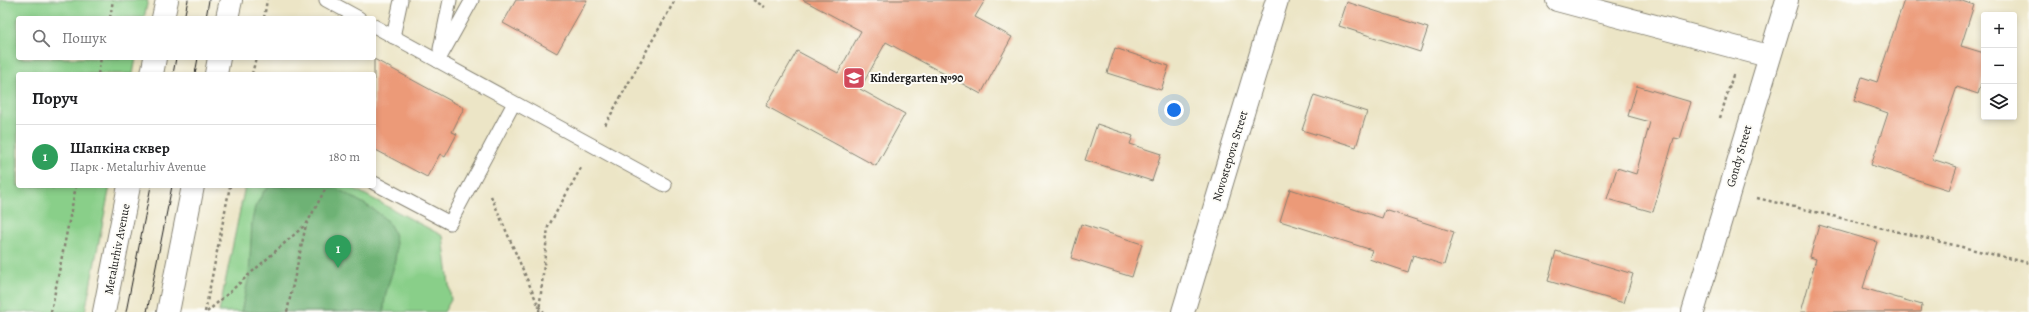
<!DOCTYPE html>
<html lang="uk">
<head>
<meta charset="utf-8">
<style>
  :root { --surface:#fff; --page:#f6f6f6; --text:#202124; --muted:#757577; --line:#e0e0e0; --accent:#d1495b }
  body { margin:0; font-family:Alegreya,serif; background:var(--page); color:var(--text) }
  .controls { position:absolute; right:12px; top:12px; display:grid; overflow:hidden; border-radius:4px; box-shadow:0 2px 6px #0003 }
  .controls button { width:36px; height:36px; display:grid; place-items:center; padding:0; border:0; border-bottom:1px solid var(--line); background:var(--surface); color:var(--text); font:20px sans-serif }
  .you { position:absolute; left:1174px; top:110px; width:14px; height:14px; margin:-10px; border:3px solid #fff; border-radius:50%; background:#1a73e8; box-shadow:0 0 0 6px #1a73e833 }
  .badge { display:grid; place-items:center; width:26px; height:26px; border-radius:50%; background:var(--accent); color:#fff; font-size:13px; font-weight:700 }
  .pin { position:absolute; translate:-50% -33px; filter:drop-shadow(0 1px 2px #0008) }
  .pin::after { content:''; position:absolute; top:21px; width:14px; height:12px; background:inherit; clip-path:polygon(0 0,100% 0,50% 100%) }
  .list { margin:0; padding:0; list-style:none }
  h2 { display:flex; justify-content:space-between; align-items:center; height:52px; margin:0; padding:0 16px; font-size:17px }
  h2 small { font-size:13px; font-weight:400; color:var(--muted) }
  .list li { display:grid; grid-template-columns:26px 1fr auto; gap:12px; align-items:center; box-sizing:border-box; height:64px; padding:0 16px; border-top:1px solid var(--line) }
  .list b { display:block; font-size:15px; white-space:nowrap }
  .list p { margin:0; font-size:13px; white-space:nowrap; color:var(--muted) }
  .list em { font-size:13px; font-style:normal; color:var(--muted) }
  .icon { flex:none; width:22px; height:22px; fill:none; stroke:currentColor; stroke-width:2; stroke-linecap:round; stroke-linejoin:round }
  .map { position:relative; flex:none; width:2029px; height:312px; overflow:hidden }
  .search { position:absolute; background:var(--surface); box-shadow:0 2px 6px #0003; left:16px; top:16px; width:360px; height:44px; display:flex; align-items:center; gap:10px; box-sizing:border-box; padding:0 14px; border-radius:4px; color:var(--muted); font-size:15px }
  .panel { position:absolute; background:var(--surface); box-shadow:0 2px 6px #0003; left:16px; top:72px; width:360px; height:116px; border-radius:4px }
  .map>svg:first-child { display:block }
  .green { fill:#89cf89; stroke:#527652 }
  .forest { fill:#6eb275; stroke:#456748 }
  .building { fill:#ec9a78 }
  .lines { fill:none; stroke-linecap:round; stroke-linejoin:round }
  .service-casing { stroke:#848071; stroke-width:15 }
  .minor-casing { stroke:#848071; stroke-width:24 }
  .primary-casing { stroke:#848071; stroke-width:24 }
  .path { stroke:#848071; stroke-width:2.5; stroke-dasharray:3 3; stroke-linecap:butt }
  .service { stroke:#fff; stroke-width:13 }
  .minor { stroke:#fff; stroke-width:22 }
  .primary { stroke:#fff; stroke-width:22 }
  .tram { stroke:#1c1c1c; stroke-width:1 }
  .labels { text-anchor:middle; stroke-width:4; stroke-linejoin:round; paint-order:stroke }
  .poi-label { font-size:12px; font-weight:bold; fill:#1c1c1c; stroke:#fdfcf7; text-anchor:start }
  .street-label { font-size:12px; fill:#1c1c1c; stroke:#fdfcf7 }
</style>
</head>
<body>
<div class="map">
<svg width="2029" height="312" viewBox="0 0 2029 312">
  <rect width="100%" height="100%" fill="#fdfcf7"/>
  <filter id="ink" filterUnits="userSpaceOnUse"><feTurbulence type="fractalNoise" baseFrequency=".025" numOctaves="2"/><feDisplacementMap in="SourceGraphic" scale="8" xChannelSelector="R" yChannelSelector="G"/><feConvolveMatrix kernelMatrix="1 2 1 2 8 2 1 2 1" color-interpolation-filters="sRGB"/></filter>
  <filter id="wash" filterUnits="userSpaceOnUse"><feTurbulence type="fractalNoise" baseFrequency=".012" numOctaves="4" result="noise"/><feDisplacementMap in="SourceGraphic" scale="16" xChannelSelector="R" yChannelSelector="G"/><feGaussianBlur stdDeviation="0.9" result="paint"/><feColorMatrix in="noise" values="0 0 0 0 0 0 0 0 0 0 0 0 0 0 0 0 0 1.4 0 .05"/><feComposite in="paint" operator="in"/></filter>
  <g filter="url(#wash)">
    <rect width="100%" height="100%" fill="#ece5c6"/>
    <g class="green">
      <path d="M0,0h148l-4,18h-126v40h118l-3,16h-115v112h92l-25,126h-85z"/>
      <path d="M245,186h104l94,50 8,64 -7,12h-225z"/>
    </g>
    <path class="forest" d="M271,186c12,0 52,-3 61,1 8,2 15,8 22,11 24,14 44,23 42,54 -1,21 -13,38 -12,60h-143l8,-36 3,-55 3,-14 9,-16z"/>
    <g id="blocks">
      <g class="building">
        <path d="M516,0h71l-30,53 -54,-30z"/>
        <path d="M803,0h182l-10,17 37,20 -31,57 -95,-52 -26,47 45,25 -29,52 -110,-60 31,-55 41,22 23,-42z"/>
        <path d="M1904,0h55l15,5 -13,41 23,7v22l-6,19 -21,-7 -25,72 25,8 -8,23 -78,-25 17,-52 -34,-12 8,-24 15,5z"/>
        <path d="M1347,2l81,26 -8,24 -81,-26z"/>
        <path d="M1115,48l54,18 -8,24 -54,-17z"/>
        <path d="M374,59l90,49 -12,24 5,2 -12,23 -5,-3 -13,23 -53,-28z"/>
        <path d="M1637,86l54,16 -11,37 -6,-1 -21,74 -46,-13 10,-31 19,6 14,-52 -22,-6z"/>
        <path d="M1314,95l53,17 -11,35 -54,-17z"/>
        <path d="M1097,124l36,12 -3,8 31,10 -9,27 -67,-21z"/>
        <path d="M1290,189l92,29 3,-8 69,22 -10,33 -31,-10 -5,17 -39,-13 3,-9 -92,-29z"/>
        <path d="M1081,224l61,20 -10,33 -61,-19z"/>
        <path d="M1819,225l58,17 -14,46 59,17 -1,7h-120l15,-53 -6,-2z"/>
        <path d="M1556,251l77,23 -9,29 -76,-22z"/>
      </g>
    </g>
  </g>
  <g filter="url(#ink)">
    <use href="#blocks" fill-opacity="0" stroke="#848071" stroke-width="1"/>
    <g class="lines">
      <g class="service-casing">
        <g id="service">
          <path d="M326,0l33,18"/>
          <path d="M374,26l291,159"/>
          <path d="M393,37l8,-37"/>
          <path d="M440,49l10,-49"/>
          <path d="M438,61l34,-61"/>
          <path d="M374,183l76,40 64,-120"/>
        </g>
      </g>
      <g class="minor-casing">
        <g id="minor">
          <path d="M1557,0l211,56"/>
          <path d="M1183,312l94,-312"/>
          <path d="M1693,312l94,-312"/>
        </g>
      </g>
      <g class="primary-casing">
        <g id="primary">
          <path d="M163,18l4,-18"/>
          <path d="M227,18l4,-18"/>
          <path d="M152,74l3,-16"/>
          <path d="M216,74l3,-16"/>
          <path d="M104,312l25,-126"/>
          <path d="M168,312l25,-126"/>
        </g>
      </g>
      <g class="path">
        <path d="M753,0l12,7"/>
        <path d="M110,18l3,-18"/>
        <path d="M264,18l3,-18"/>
        <path d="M98,74l3,-16"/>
        <path d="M252,74l4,-16"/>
        <path d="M1720,118l13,-43"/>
        <path d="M605,125l70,-125"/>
        <path d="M491,196l48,111 5,5"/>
        <path d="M1757,198l272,65"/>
        <path d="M51,312l25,-126"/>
        <path d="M205,312l25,-126"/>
        <path d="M207,312l98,-87"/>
        <path d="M287,312l19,-87 21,-39"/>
        <path d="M539,312l9,-85 34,-61"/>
      </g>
      <use href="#service" class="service"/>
      <use href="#minor" class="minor"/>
      <use href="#primary" class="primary"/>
      <g class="tram">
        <path d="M184,18l4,-18"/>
        <path d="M206,18l3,-18"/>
        <path d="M173,74l3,-16"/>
        <path d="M195,74l3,-16"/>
        <path d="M126,312l25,-126"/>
        <path d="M147,312l25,-126"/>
      </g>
    </g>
  </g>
  <defs>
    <g id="school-square" transform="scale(1.15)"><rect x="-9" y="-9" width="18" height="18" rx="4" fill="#d1495b" stroke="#fdfcf7"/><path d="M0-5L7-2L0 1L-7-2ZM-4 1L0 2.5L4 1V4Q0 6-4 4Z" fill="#fff"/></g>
  </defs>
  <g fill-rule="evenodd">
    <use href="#school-square" x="854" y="78"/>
  </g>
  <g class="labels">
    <g class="poi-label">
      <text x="870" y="82">Kindergarten №90</text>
    </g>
    <g class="street-label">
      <text transform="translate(1230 156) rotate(-73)" y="4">Novostepova Street</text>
      <text transform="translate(1739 156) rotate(-74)" y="4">Gondy Street</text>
      <text transform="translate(117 249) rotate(-79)" y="4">Metalurhiv Avenue</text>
    </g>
  </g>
</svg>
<div class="controls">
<button>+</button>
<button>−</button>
<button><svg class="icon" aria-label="layers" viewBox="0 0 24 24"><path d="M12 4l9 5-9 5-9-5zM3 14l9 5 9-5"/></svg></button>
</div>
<div class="you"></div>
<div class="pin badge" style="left:338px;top:268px;background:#2e9e5b">1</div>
<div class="search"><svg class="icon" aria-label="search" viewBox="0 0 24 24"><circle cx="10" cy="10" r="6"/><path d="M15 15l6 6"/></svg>Пошук</div>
<section class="panel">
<h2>Поруч<small></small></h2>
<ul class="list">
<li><span class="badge" style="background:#2e9e5b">1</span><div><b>Шапкіна сквер</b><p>Парк · Metalurhiv Avenue</p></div><em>180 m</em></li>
</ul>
</section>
</div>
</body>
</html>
